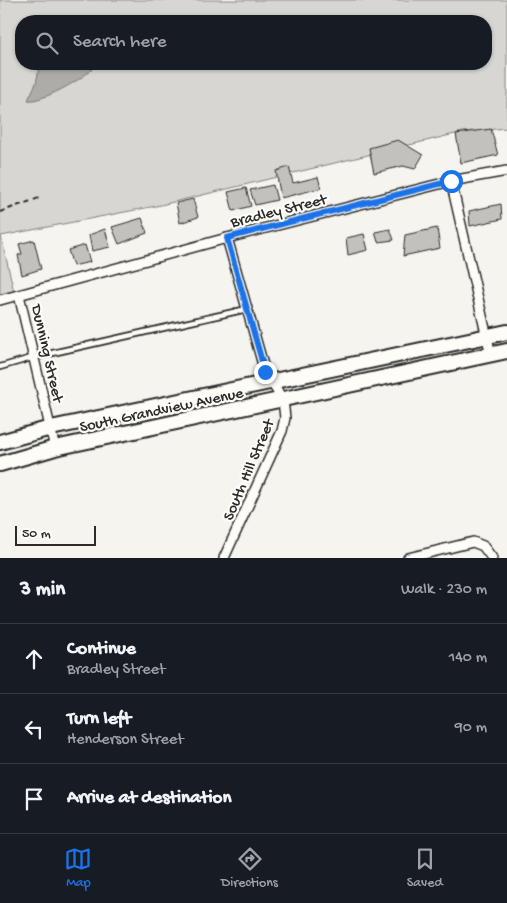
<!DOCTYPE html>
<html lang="en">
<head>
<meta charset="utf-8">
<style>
  :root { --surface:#171b24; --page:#242831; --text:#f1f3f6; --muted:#9ea1a6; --line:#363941; --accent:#1a73e8 }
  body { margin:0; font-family:"Gochi Hand",sans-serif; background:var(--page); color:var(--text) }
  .scale { position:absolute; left:15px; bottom:12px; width:81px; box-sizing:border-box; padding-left:5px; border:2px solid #2b2b2b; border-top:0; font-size:14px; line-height:18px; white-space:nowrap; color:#2b2b2b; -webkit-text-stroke:4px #fdfcf7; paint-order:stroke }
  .stop { position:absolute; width:15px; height:15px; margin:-11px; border:4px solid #1a73e8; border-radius:50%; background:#fff }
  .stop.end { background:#1a73e8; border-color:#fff; box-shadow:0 1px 5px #0008 }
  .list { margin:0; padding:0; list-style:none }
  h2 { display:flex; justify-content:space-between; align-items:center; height:65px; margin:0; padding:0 20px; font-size:21px }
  h2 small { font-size:16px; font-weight:400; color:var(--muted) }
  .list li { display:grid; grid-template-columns:32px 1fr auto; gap:15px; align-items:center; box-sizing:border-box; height:70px; padding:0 20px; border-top:1px solid var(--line) }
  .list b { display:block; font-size:19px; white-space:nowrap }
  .list p { margin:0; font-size:16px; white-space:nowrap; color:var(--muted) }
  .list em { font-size:16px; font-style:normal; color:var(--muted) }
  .icon { flex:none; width:28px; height:28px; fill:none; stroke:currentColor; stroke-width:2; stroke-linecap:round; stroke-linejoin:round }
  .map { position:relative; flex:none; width:507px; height:558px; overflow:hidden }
  .search { position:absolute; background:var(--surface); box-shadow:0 1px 4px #0004; left:15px; right:15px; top:15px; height:55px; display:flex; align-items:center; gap:12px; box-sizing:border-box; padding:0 18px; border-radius:20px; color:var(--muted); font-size:19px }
  .sheet { height:275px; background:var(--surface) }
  nav { display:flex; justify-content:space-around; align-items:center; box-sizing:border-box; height:70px; border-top:1px solid var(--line); background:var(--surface); font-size:14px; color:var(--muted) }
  nav a { display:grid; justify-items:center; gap:2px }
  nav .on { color:var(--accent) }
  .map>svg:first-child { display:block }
  .green { fill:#d7d6d2; stroke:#81807e; fill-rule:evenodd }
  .water { fill:#adaca9; stroke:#797877 }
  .building { fill:#c2c1be; stroke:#2b2b2b }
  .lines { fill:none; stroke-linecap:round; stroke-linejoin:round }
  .lane-casing { stroke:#2b2b2b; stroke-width:8 }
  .street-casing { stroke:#2b2b2b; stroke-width:12 }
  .primary-casing { stroke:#2b2b2b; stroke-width:18 }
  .path { stroke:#2b2b2b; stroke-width:2; stroke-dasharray:5 4; stroke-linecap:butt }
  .lane { stroke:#fdfcf7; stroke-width:4.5 }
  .street { stroke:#fdfcf7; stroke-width:9 }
  .primary { stroke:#fdfcf7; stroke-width:14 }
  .route { stroke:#1a73e8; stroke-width:6 }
  .labels { text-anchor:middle; stroke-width:4.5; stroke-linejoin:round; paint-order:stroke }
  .street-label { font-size:16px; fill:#2b2b2b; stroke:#fdfcf7 }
</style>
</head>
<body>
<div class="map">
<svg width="507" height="558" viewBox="0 0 507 558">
  <rect width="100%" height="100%" fill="#f5f4ef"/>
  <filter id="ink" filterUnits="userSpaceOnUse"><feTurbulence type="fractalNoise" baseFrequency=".02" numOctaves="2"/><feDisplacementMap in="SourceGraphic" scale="10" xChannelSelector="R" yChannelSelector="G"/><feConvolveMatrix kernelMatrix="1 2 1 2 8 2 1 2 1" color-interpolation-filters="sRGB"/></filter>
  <g filter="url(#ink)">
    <path class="green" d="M0,0h507v128l-44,4 -302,73 -160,31 13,56 -14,4zM21,21h465v43h-465z"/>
    <path class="water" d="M40,64h51l1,5c-9,10 -52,34 -64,31l8,-17z"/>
    <g class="building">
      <path d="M491,129l7,26 -37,8 -5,-29z"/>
      <path d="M398,140l25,15 -8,14 -12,-3 -29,7 -5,-25z"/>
      <path d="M289,167l4,16 25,-6 3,11 -40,10 -5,-27z"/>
      <path d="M273,185l4,15 -22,5 -5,-15z"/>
      <path d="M246,188l5,18 -18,5 -5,-19z"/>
      <path d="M193,199l5,18 -18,6 -4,-20z"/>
      <path d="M501,204l1,15 -32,7 -1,-15z"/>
      <path d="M142,218l5,15 -28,11 -7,-17z"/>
      <path d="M437,228l3,20 -37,8 2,-21z"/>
      <path d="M105,229l5,18 -18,4 -3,-16z"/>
      <path d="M390,229l4,11 -16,2 -3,-10z"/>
      <path d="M364,234l4,16 -20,5 -2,-17z"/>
      <path d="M34,240l7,29 -19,6 -4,-20 4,-1 -3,-10z"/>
      <path d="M85,245l5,17 -17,4 -5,-16z"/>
    </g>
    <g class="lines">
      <g class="lane-casing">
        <path id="lane" d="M0,367l35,-10 212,-48"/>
      </g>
      <g class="street-casing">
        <g id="street">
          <path d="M451,181l40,174"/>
          <path d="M19,295l36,153"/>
          <path d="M0,300l227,-62 224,-57 56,-10"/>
          <path d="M224,558l58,-127 3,-13 -2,-18 -18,-28 -38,-134"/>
          <path d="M408,558l65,-16 10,4 9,12"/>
        </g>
      </g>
      <g class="primary-casing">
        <g id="primary">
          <path d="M0,442l51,-14 456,-96"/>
          <path d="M0,464l55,-16 452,-97"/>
        </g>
      </g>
      <path class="path" d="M0,212l39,-14"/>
      <use href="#lane" class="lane"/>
      <use href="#street" class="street"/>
      <use href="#primary" class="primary"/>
    </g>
  </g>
  <g class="lines" filter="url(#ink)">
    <path class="route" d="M265,372l-38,-134 224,-57"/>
  </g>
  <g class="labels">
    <g class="street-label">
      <text transform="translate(278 209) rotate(-14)" y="6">Bradley Street</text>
      <text transform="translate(49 353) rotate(77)" y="6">Dunning Street</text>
      <text transform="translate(161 408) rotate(-12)" y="6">South Grandview Avenue</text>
      <text transform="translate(247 469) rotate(-67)" y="6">South Hill Street</text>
    </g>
  </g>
</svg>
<div class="scale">50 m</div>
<div class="stop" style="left:451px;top:181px"></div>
<div class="stop end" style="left:265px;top:372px"></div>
<div class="search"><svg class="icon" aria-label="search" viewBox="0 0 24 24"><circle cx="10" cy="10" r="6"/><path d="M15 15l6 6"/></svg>Search here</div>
</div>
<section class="sheet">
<h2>3 min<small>Walk · 230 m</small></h2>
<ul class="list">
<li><svg class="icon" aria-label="ahead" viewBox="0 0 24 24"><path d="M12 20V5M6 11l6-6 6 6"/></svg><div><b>Continue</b><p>Bradley Street</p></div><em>140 m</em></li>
<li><svg class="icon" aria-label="left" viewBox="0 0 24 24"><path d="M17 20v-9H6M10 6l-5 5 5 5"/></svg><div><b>Turn left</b><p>Henderson Street</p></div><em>90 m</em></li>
<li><svg class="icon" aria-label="arrive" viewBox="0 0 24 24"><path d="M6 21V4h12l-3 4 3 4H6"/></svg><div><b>Arrive at destination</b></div></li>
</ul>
</section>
<nav>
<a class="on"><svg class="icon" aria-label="map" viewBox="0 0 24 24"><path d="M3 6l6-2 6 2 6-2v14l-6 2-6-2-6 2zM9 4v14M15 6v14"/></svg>Map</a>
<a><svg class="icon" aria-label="directions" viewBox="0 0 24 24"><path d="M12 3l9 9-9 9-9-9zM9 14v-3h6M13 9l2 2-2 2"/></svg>Directions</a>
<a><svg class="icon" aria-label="saved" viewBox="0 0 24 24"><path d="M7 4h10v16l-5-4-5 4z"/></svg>Saved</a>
</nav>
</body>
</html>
